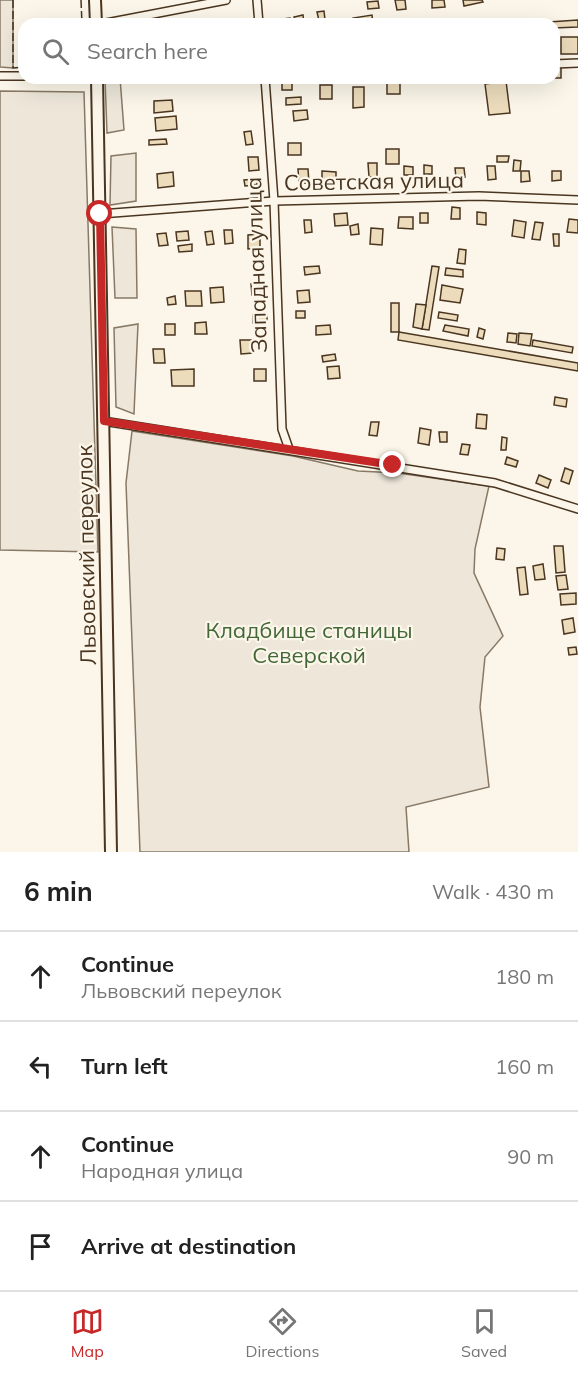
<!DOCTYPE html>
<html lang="en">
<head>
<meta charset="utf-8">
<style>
  :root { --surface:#fff; --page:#f6f6f6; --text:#222; --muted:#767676; --line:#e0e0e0; --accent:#c62828 }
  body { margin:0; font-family:Mulish,sans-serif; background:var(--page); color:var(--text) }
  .stop { position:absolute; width:18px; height:18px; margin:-14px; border:4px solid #c62828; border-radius:50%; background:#fff }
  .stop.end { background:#c62828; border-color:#fff; box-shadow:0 2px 6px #0008 }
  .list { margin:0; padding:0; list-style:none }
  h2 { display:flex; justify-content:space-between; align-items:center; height:78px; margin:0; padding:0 24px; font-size:26px }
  h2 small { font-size:20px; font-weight:400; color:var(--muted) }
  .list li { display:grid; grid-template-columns:39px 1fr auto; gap:18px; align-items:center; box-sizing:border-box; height:90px; padding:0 24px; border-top:2px solid var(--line) }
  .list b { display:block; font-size:22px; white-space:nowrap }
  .list p { margin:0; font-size:20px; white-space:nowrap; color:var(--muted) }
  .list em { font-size:20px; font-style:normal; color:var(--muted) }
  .icon { flex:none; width:33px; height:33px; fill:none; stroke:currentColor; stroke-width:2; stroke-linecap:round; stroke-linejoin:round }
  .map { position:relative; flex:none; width:578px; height:852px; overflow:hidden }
  .search { position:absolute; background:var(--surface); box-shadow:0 6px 24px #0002; left:18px; right:18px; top:18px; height:66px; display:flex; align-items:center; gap:15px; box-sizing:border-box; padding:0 21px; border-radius:18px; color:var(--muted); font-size:22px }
  .sheet { height:438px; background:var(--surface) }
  nav { display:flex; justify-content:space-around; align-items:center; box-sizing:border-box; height:84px; border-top:2px solid var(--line); background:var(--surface); font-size:16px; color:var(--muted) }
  nav a { display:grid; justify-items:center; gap:3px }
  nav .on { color:var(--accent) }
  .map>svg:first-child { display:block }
  .green { fill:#ede6d9; stroke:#887966; stroke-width:1.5 }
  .building { fill:#ecdcbc; stroke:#4a3520; stroke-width:1.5 }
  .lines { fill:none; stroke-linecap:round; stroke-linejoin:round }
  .minor-casing { stroke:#4a3520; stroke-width:10 }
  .secondary-casing { stroke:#4a3520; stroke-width:14 }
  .minor { stroke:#fbf6e9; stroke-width:7 }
  .secondary { stroke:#fbf6e9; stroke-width:10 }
  .fence { stroke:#4a3520; stroke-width:1.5; stroke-dasharray:8 3; stroke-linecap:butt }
  .route { stroke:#c62828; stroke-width:8 }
  .labels { text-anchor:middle; stroke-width:4.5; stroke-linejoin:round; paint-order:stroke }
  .street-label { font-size:22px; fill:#4a3520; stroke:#fbf6e9 }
  .park-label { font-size:22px; fill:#436837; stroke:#fbf6e9 }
</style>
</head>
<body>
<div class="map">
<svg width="578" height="852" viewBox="0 0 578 852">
  <rect width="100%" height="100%" fill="#fbf6e9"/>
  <g class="green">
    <path d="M0,0h13v68l-13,-1z"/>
    <path d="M105,78h15l4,52 -17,3z"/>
    <path d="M0,91l84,1 14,460 -98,-2z"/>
    <path d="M136,153v48l-26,4 1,-49z"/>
    <path d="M112,227l24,2 1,69h-22z"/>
    <path d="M138,324l-4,89v1l-18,-7 -2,-79z"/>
    <path d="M132,431l161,25 65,15 40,2 91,13 -14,63 -1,24 29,63 -18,21 -5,50 9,80 -83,20 3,45h-269l-14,-369z"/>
  </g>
  <g class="building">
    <path d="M395,0h10l1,9 -9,1z"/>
    <path d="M432,0h12l1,7 -13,1z"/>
    <path d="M463,0h19l1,2 -19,4z"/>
    <path d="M378,1l1,7 -11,1 -1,-7z"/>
    <path d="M324,11l1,9 -6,1 -2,-9z"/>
    <path d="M303,15l1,8 -8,1 -2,-7z"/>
    <path d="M372,15l1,9h-19l-1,-6z"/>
    <path d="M290,18l1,6h-16v-4z"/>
    <path d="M578,20v7l-24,1v-4h-5v-2z"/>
    <rect x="561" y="37" width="17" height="17"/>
    <rect x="554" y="67" width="7" height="11"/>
    <path d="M506,81l4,32 -21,2 -4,-31z"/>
    <rect x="387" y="82" width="13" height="12"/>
    <rect x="282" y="83" width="10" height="7"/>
    <rect x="320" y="85" width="12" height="14"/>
    <path d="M353,87h11v20l-11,1z"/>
    <path d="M301,97v7l-15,1v-7z"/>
    <path d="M172,100l1,11 -19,2v-12z"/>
    <path d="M307,110l1,9 -14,2 -1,-10z"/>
    <path d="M176,116l1,13 -21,2 -1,-13z"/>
    <path d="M251,131l2,13 -7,1 -2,-13z"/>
    <path d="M166,139l1,5 -18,1v-5z"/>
    <rect x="288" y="143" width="13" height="12"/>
    <rect x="386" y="149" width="13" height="15"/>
    <path d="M497,156h12l-1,6h-11z"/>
    <path d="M248,157h10l1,13 -10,1z"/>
    <path d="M514,160l7,1 -1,10h-7z"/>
    <path d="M368,163h9v14h-8z"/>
    <path d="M424,165l8,1v8h-8z"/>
    <path d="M404,166l9,1v8h-9z"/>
    <path d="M487,166h8l1,13 -8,1z"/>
    <path d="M455,168h9l1,9 -9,1z"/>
    <path d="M298,169h10l1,14h-10z"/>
    <path d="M322,171l14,1v10l-14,-1z"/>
    <path d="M521,171h8l1,10 -9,1z"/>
    <path d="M552,171h9v9l-9,1z"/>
    <path d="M173,172l1,14 -16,2 -1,-14z"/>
    <path d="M257,179v6l-12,1 -1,-6z"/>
    <path d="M452,207l8,1v11h-9z"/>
    <path d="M477,212l9,1v12l-9,-1z"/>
    <path d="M347,213l1,12 -13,1 -1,-12z"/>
    <rect x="420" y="213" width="8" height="10"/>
    <path d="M399,217h14v12l-15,-1z"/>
    <path d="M569,219l9,1v13l-11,-1z"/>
    <path d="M304,220h7l1,12 -7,1z"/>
    <path d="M514,220l12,2 -2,16 -12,-2z"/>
    <path d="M535,222l8,1 -3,17 -8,-1z"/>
    <path d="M358,224l1,10 -8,1 -1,-9z"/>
    <path d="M371,228l12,1 -1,16 -12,-1z"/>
    <path d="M224,230h8l1,13 -8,1z"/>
    <path d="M188,231l1,9 -12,1 -1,-9z"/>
    <path d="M212,231l2,13 -7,1 -2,-13z"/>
    <path d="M166,233l2,12 -9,1 -2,-12z"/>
    <path d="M260,234v14l-12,1v-14z"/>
    <path d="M553,234h6v12h-5z"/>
    <path d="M192,244v7l-13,1 -1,-6z"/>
    <path d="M459,249l7,1 -1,14 -8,-1z"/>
    <path d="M319,266l1,7 -15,2 -1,-8z"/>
    <path d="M432,266l7,1 -10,63 -7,-1z"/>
    <path d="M446,268l17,2v7l-18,-2z"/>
    <path d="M260,283l1,11 -9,1 -1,-11z"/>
    <path d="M442,285l21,4 -3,14 -20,-3z"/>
    <path d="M223,287l1,15 -13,1 -1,-15z"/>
    <path d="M309,290l1,12 -12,1 -1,-12z"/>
    <path d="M185,291h16l1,15h-16z"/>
    <path d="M175,296l1,8 -8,1 -1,-7z"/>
    <rect x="391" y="303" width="8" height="29"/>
    <path d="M416,304l10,1 -4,24 -9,-2z"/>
    <rect x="296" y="311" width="9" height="7"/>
    <path d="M439,312l19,3 -1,6 -19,-3z"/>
    <path d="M253,315h14v7l-14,1z"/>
    <path d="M206,322l1,12h-12v-11z"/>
    <rect x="165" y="324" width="10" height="11"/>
    <path d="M330,325l1,9 -15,1v-9z"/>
    <path d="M445,325l24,4 -1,7 -25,-5z"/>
    <path d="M479,328l6,2 -2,9 -6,-2z"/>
    <path d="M399,332l179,31v8l-180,-31z"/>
    <path d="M508,333l9,1 -1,9 -9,-1z"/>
    <path d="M519,333l13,1 -2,12 -12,-2z"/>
    <path d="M240,340h12l1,13 -12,1z"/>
    <path d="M533,340l40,7 -1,6 -40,-7z"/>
    <path d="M153,349h11l1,14h-11z"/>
    <path d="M335,354l1,6 -13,2 -1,-6z"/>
    <path d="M339,366l1,12 -12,1 -1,-12z"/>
    <path d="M194,369v17h-22l-1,-16z"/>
    <rect x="254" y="369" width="12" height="12"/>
    <path d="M555,397l12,2 -1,8 -12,-2z"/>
    <path d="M477,414l10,1 -1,14 -10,-1z"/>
    <path d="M371,422h8l-2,14 -8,-1z"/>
    <path d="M420,428l11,2 -2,15 -11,-2z"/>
    <path d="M439,432h8v10h-7z"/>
    <path d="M502,437l5,1 -1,12h-5z"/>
    <path d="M462,444l8,1 -2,10 -8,-1z"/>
    <path d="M507,457l11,4 -2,6 -11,-3z"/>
    <path d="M565,468l8,3 -4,13 -8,-3z"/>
    <path d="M539,475l12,5 -3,8 -12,-5z"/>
    <path d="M554,546h9l2,26 -9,1z"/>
    <path d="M497,548l8,1 -1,11 -8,-1z"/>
    <path d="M543,564l2,15 -10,1 -2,-14z"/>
    <path d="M525,567l3,27 -8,1 -3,-27z"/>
    <path d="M566,575l2,14 -10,1 -2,-14z"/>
    <path d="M576,593v11l-15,1 -1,-11z"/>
    <path d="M573,618l2,14 -11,2 -2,-14z"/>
    <path d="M576,647l1,7 -8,1 -1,-7z"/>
  </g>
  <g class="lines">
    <g class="minor-casing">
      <g id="minor">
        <path d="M257,0l2,24"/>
        <path d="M101,24l125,-24"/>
        <path d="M554,64l24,-1"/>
        <path d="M0,76h24"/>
        <path d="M265,78l9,123 8,228 7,20"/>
        <path d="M100,214l174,-13 205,-5 99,4"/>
        <path d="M103,421l392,62 83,26"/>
      </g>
    </g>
    <g class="secondary-casing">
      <g id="secondary">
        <path d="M95,0l1,24"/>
        <path d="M97,78l14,774"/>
      </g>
    </g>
    <use href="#minor" class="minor"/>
    <use href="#secondary" class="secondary"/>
    <g class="fence">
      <path d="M13,0v68l11,-1"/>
      <path d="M81,0l1,24"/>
    </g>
  </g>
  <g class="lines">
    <path class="route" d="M100,214l4,207 289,44"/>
  </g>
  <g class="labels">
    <g class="street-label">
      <text transform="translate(374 181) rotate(-1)" y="8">Советская улица</text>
      <text transform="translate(256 265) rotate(-92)" y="8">Западная улица</text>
      <text transform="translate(86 555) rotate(-91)" y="8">Львовский переулок</text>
    </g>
    <g class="park-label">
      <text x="309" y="638">Кладбище станицы<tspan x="309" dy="25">Северской</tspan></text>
    </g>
  </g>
</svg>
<div class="stop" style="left:100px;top:214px"></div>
<div class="stop end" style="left:393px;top:465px"></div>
<div class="search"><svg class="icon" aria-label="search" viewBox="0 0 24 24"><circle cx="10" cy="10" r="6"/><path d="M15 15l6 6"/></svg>Search here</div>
</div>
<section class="sheet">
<h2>6 min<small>Walk · 430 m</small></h2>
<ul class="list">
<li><svg class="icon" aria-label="ahead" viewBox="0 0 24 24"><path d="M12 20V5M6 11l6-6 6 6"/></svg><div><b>Continue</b><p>Львовский переулок</p></div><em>180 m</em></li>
<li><svg class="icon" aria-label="left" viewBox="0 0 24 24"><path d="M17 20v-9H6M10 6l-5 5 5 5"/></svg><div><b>Turn left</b></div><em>160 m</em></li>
<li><svg class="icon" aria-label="ahead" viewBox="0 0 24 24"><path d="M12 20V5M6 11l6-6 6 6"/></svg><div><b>Continue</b><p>Народная улица</p></div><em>90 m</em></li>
<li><svg class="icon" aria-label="arrive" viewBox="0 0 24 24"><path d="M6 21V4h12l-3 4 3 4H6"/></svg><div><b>Arrive at destination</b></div></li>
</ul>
</section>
<nav>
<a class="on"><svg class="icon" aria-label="map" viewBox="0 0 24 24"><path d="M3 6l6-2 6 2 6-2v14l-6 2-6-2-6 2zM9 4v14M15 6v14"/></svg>Map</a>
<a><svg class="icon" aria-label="directions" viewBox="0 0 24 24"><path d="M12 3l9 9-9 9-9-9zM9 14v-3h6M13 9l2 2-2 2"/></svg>Directions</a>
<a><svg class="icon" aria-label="saved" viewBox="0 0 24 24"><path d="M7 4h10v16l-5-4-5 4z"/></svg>Saved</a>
</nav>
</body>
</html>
